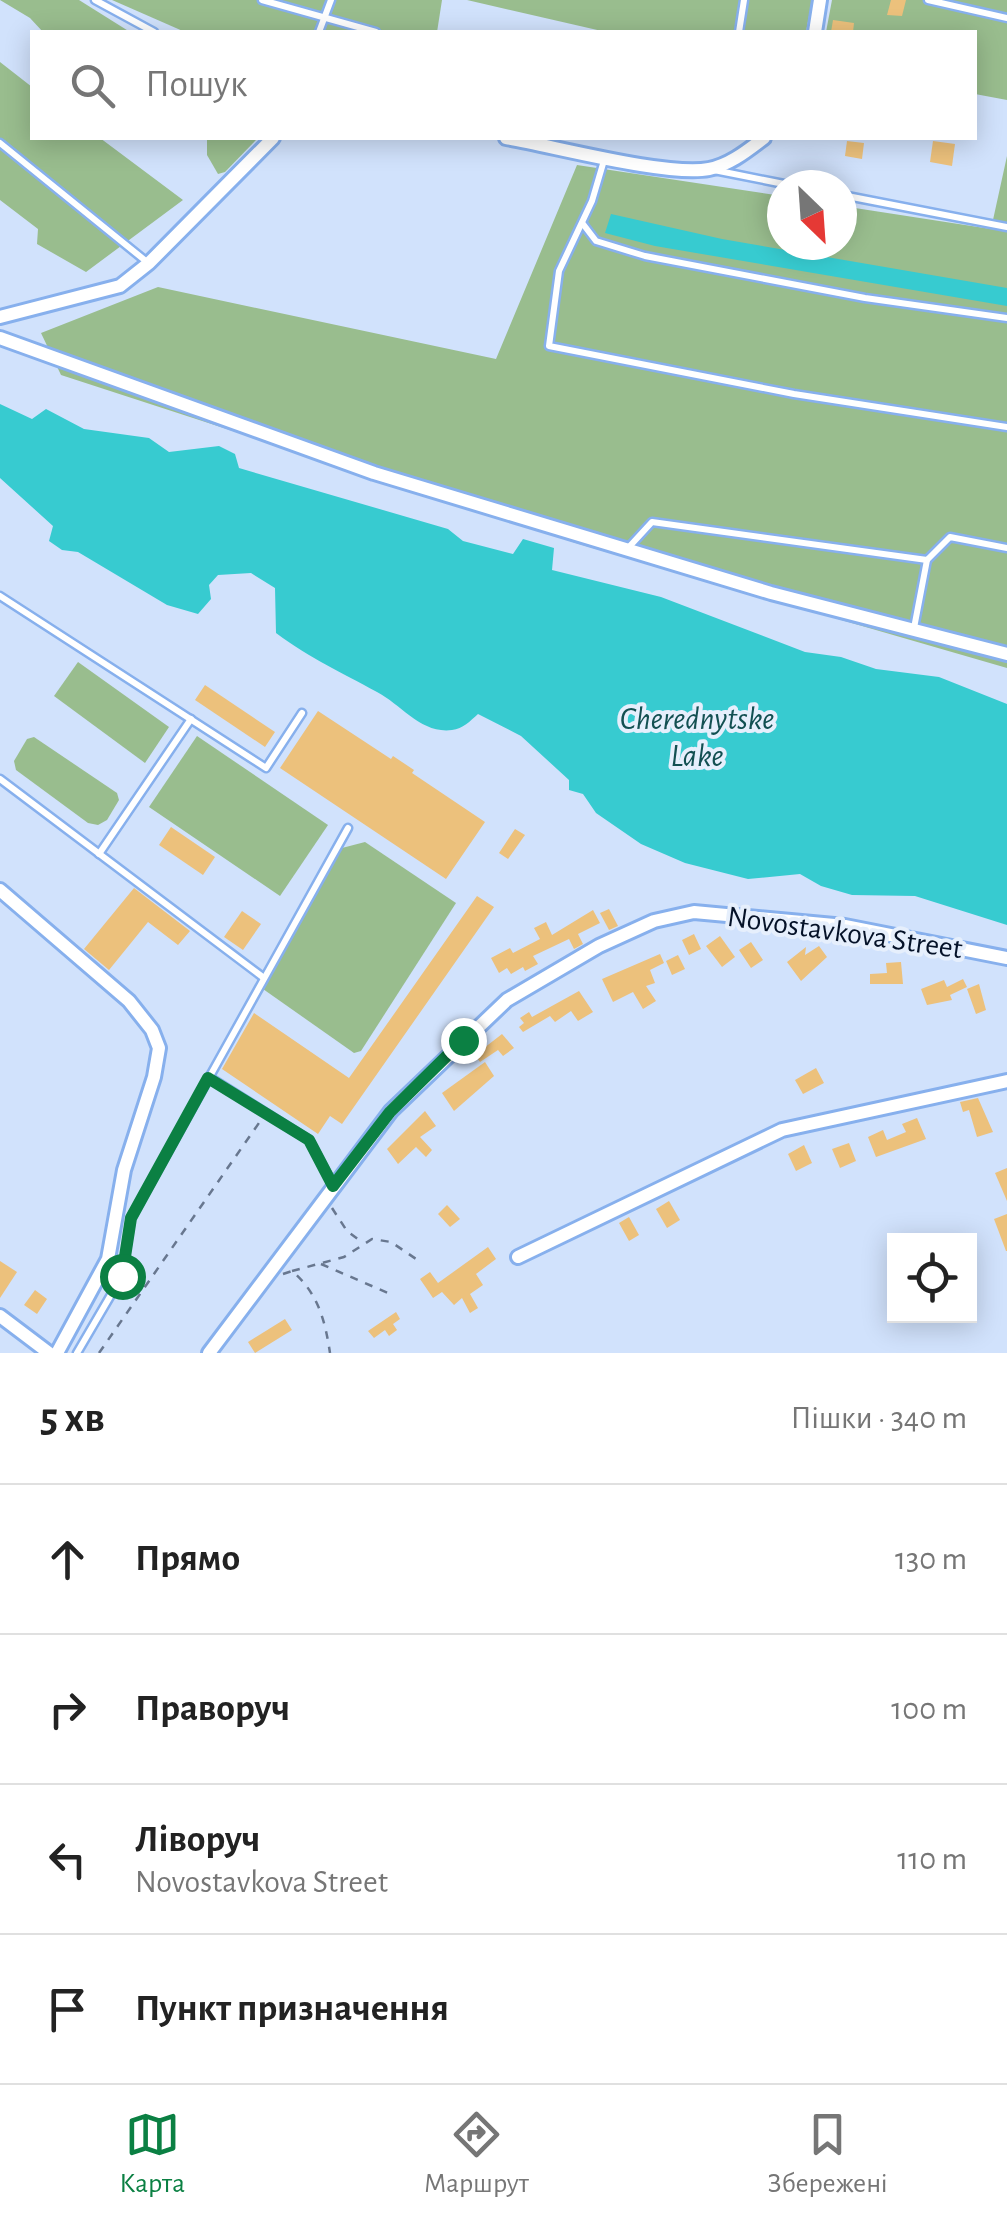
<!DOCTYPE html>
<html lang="uk">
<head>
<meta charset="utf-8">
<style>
  :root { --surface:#fff; --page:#f6f6f6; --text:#222; --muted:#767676; --line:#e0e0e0; --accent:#0b8043 }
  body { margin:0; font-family:"Alegreya Sans",sans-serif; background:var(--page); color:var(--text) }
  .controls { position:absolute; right:30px; bottom:30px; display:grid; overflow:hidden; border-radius:0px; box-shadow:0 5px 25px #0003 }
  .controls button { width:90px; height:90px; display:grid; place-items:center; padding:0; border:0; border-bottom:2px solid var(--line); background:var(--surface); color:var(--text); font:50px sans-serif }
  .compass { position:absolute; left:767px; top:170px; width:90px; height:90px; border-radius:50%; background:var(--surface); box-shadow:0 5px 25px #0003; rotate:155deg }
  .stop { position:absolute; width:30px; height:30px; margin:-22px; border:8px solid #0b8043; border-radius:50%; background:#fff }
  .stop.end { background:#0b8043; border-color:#fff; box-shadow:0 2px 10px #0008 }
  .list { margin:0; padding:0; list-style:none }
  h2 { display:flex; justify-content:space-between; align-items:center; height:130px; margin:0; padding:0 40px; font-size:42px }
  h2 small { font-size:32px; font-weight:400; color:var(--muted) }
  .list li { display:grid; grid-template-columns:65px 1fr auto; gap:30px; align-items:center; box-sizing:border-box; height:150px; padding:0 40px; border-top:2px solid var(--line) }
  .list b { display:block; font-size:38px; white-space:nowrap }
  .list p { margin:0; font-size:32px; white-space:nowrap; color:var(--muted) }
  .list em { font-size:32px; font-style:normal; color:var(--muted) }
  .icon { flex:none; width:55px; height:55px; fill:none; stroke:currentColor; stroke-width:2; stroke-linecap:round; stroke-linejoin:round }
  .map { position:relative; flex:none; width:1007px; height:1353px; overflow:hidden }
  .search { position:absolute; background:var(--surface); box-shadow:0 5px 25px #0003; left:30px; right:30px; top:30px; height:110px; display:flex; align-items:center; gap:25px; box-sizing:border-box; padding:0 35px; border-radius:0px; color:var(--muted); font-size:38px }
  .sheet { height:730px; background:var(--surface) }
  nav { display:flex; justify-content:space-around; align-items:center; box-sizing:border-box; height:140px; border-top:2px solid var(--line); background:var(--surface); font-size:28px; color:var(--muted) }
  nav a { display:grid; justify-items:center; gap:5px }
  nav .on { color:var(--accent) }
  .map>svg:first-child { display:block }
  .green { fill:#99bd8e }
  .water { fill:#37cbd0 }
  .building { fill:#ecc17c }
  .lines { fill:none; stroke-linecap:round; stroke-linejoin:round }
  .lane-casing { stroke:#87b0ed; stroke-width:11 }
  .street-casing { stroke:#87b0ed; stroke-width:18 }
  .path { stroke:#68778f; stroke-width:2.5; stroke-dasharray:8 8; stroke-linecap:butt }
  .lane { stroke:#fff; stroke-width:6 }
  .street { stroke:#fff; stroke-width:12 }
  .route { stroke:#0b8043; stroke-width:12 }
  .labels { text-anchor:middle; stroke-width:8; stroke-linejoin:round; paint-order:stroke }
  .street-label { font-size:30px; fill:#051228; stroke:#e6effc }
  .water-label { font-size:32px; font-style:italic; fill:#135052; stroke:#e6effc }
</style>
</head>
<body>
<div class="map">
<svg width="1007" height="1353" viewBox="0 0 1007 1353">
  <rect width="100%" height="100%" fill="#d1e2fc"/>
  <g class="green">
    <path d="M0,0h79l51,32h-87l-13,-14z"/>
    <path d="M112,0h330l-5,32h-252z"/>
    <path d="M467,0h345l-6,32h-200z"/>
    <path d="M832,0h175v100l-32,-6 -1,-62h-148z"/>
    <path d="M0,62l32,25v51h68l83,62 -97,72 -49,-28 1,-15 -38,-29z"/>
    <path d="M207,138h51l-33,34 -7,2 -11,-19z"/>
    <path d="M1007,156v512l-428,-124 -518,-169 -20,-42 117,-46 338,72 81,-194 205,31v49h60v-39l149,23z"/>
    <path d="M78,662l91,65 -24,36 -91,-67z"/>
    <path d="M197,736l131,89 -48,71 -131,-89z"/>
    <path d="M34,737l83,56 2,7 -12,20 -9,5 -10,-2 -72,-53 -2,-9 13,-22z"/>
    <path d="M365,842l91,61 -95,148 -7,2 -91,-64 79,-141z"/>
  </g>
  <g class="water">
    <path d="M611,214l111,25 285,49v18l-352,-60 -50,-13z"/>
    <path d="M0,404l32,15 14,-10 38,20 65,9 20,14 50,-6 16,8 4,14 209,61 15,12 50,13 10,-15 31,9 -2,22 109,27 144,55 36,5 35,12 63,8 68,27v221l-92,-29 -63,-1 -31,-9 -21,-12 -52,5 -63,-16 -44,-19 -45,-31 -13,-19 -14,-4v-10l-48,-44 -43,-22c-8,7 -15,15 -26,16 -31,4 -50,-25 -75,-38 -38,-21 -64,-32 -101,-59l-1,-45 -24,-15 -33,2 -9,10 2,14 -13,15 -31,-9 -89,-53 -16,-2 -13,-9 4,-15 -53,-48z"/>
  </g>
  <g class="building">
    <path d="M891,0h15l-4,16 -15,-1z"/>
    <path d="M833,20l21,3 -1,9h-22z"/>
    <path d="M847,141l17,2 -2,16 -17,-3z"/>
    <path d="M933,141l22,3 -3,22 -22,-4z"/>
    <path d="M205,685l70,47 -10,15 -70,-47z"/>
    <path d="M318,711l73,48 2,-3 21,14 -2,3 73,49 -39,57 -166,-111z"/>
    <path d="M171,827l44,30 -12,18 -44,-30z"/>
    <path d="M515,829l10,6 -17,24 -9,-6z"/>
    <path d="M134,888l56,43 -12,14 -30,-23 -39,48 -25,-21z"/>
    <path d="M477,896l17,11 -152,217 -12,-8 -12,18 -96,-65 32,-56 95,65z"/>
    <path d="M609,909l9,17 -9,4 -9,-17z"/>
    <path d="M593,910l7,13 -22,11 5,10 -9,5 -5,-10 -36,17 5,8 -13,7 -2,-4 -12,7 -4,-6 -8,5 -8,-15 19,-10 3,5 27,-14 -6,-11 12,-6 6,13z"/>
    <path d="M242,911l19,13 -18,26 -19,-13z"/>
    <path d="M694,934l7,15 -12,6 -7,-15z"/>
    <path d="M720,936l15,21 -13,10 -16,-21z"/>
    <path d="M751,942l12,18 -12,8 -12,-18z"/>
    <path d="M819,946l8,11 -26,24 -14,-19 19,-15 -1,8z"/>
    <path d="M660,954l4,9 -14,7 5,13 -9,3 10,15 -13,8 -10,-17 -20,10 -11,-23z"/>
    <path d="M678,955l7,14 -13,6 -6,-14z"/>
    <path d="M901,962l2,22h-33v-10l17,-1 -1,-10z"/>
    <path d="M963,979l4,8 -17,8 2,5 -25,5 -6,-16 23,-9 3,7z"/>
    <path d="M979,984l7,26 -10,4 -9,-25z"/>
    <path d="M579,991l14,21 -15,9 -7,-10 -16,11 -5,-6 -27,16 -4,-5 5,-4 -4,-5 9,-6 3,5z"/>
    <path d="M502,1034l12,14 -11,8 -5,-6 -18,12 -5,-7z"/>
    <path d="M485,1062l9,14 -40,35 -12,-18z"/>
    <path d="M816,1068l8,15 -21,11 -8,-14z"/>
    <path d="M978,1098l15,34 -16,5 -8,-27 -6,2 -3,-10z"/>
    <path d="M425,1111l11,15 -16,11 12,13 -6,7 -10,-10 -18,17 -11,-15z"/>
    <path d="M917,1118l9,21 -50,18 -8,-20 15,-7 4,10 19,-8 -4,-8z"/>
    <path d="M849,1143l7,18 -16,7 -8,-19z"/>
    <path d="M804,1145l8,18 -16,8 -8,-17z"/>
    <path d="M1007,1168v33l-12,-28z"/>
    <path d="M669,1201l11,19 -13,8 -11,-19z"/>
    <path d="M447,1205l13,14 -10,8 -12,-13z"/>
    <path d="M1007,1214v37h-1l-12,-32z"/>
    <path d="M629,1217l10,18 -10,6 -10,-18z"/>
    <path d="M488,1247l8,12 -20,15 7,11 -13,9 8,14 -8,5 -8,-15 -8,7 -12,-13 -9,6 -13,-19 10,-7 8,11z"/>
    <path d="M0,1261l17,11 -17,26z"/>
    <path d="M35,1290l12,9 -10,15 -13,-9z"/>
    <path d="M396,1312l4,7 -7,5 4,6 -8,6 -4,-6 -11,8 -6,-7z"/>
    <path d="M285,1319l7,11 -37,23 -7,-11z"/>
  </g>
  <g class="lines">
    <g class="lane-casing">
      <g id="lane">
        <path d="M95,0l59,32"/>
        <path d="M262,0l114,32"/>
        <path d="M928,0l79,18"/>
        <path d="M319,32l12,-32"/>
        <path d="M739,32l5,-32"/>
        <path d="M0,143l147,119"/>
        <path d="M605,157l-13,44 -33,70 -10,75 245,48 213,33"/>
        <path d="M714,170l75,15"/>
        <path d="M842,195l165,32"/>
        <path d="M583,224l13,17 49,15 220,42 142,20"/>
        <path d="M629,547l23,-25 275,38 23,-23 57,11"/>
        <path d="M0,596l266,172 36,-55"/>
        <path d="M914,628l13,-68"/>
        <path d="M0,779l264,199"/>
        <path d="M99,854l92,-135"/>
        <path d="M209,1077l100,63 24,45"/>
        <path d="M77,1353l45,-77 9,-58 217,-390"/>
      </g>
    </g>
    <g class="street-casing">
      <g id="street">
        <path d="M815,32l5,-32"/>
        <path d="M506,138c47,8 162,39 203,31 21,-4 39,-19 55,-31"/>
        <path d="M0,317l120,-31 29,-23 124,-125"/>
        <path d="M0,338l374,135 397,120 236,61"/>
        <path d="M0,890l129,111 23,29 7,18 -5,29 -30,93 -16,89 -51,94"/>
        <path d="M518,1257l264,-127 225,-49"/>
        <path d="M0,1316l49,37"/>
        <path d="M209,1353l182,-242 116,-111 92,-54 55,-25 40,-9 151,14 162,32"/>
      </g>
    </g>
    <g class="path">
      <path d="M332,1208l15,23 15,11"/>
      <path d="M321,1264l67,29"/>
      <path d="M292,1271l52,-14 28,-18 19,3 31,21"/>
      <path d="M283,1274l9,-3c26,22 33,49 38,82"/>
      <path d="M99,1353l162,-233"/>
    </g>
    <use href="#lane" class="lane"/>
    <use href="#street" class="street"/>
  </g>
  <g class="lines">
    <path class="route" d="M122,1276l9,-58 77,-140 101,62 24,46 57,-74 73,-72"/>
  </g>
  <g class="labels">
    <g class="street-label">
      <text transform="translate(845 932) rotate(8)" y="10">Novostavkova Street</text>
    </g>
    <g class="water-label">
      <text x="697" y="729">Cherednytske<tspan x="697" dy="37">Lake</tspan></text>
    </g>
  </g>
</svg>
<div class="controls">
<button><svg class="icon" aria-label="locate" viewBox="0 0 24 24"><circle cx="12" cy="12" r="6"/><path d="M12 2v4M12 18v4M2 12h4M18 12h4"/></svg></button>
</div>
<svg class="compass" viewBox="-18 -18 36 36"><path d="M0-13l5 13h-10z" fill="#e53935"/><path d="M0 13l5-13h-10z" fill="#767676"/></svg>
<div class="stop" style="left:122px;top:1276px"></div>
<div class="stop end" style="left:463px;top:1040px"></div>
<div class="search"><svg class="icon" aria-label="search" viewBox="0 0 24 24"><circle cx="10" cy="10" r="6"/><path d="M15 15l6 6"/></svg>Пошук</div>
</div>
<section class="sheet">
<h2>5 хв<small>Пішки · 340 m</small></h2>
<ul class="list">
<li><svg class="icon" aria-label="ahead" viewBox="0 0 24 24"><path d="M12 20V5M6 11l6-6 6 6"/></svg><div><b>Прямо</b></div><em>130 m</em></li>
<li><svg class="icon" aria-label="right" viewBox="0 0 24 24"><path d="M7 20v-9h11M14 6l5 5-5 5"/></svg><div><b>Праворуч</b></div><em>100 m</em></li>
<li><svg class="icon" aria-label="left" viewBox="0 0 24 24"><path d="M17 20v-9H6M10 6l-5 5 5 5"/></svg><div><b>Ліворуч</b><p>Novostavkova Street</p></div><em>110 m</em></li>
<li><svg class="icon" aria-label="arrive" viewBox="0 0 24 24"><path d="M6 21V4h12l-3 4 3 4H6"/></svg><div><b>Пункт призначення</b></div></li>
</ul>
</section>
<nav>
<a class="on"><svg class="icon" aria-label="map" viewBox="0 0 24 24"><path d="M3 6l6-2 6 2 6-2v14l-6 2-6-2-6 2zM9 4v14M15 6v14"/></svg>Карта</a>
<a><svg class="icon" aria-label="directions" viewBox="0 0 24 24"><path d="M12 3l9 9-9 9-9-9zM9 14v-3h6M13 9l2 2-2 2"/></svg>Маршрут</a>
<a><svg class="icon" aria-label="saved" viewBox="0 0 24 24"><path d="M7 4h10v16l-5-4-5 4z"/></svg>Збережені</a>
</nav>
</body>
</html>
